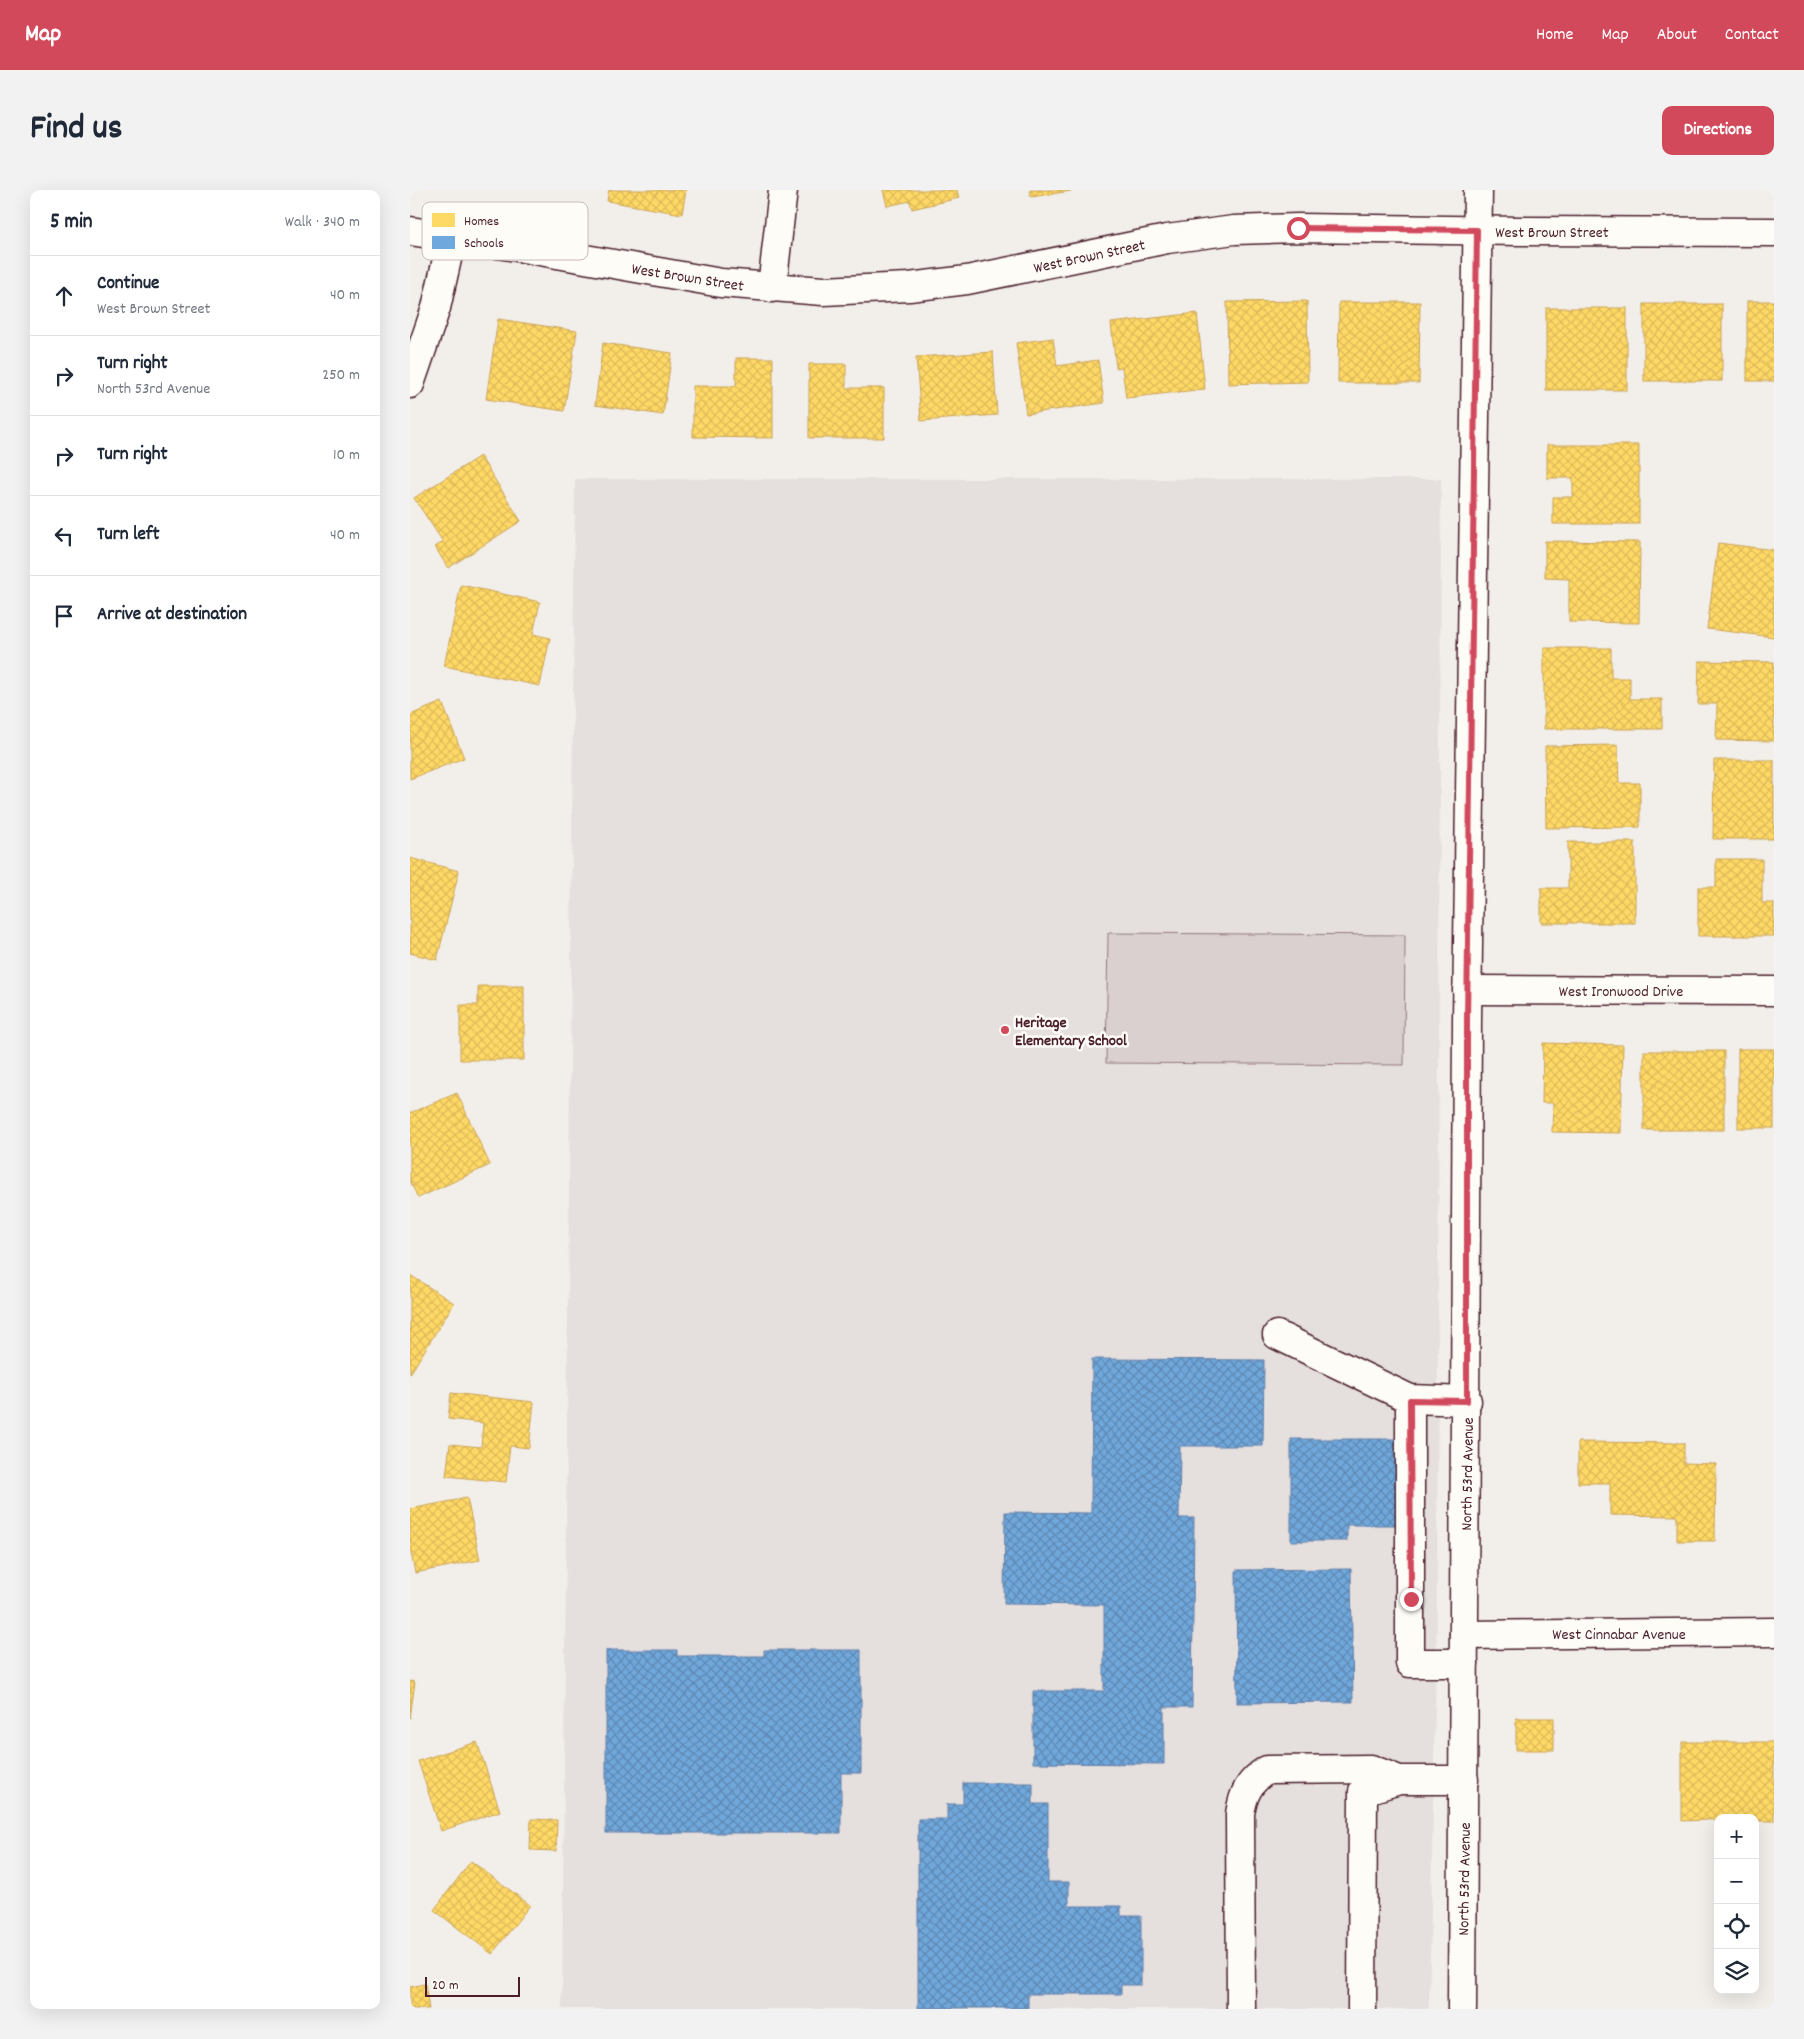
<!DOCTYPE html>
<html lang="en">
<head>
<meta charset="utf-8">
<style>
  :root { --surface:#fff; --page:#f2f2f3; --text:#1f2937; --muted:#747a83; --line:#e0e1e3; --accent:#d1495b }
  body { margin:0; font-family:Dekko,sans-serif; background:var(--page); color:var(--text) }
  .controls { position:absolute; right:15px; bottom:15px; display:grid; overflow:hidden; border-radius:10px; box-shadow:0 5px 20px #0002 }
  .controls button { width:45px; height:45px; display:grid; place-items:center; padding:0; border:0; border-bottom:1px solid var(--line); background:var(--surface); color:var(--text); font:25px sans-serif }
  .scale { position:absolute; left:15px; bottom:12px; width:95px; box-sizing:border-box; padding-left:5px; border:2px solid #4a1f2b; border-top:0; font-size:14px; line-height:18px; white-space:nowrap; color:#4a1f2b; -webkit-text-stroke:4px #fdfcf7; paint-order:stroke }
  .stop { position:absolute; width:15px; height:15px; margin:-11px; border:4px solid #d1495b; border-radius:50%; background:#fff }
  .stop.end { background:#d1495b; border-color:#fff; box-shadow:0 1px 5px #0008 }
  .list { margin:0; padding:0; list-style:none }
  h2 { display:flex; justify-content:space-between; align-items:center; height:65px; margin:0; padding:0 20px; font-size:21px }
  h2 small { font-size:16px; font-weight:400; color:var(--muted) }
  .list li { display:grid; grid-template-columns:32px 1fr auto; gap:15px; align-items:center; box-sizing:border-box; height:80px; padding:0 20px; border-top:1px solid var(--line) }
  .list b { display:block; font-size:19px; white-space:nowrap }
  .list p { margin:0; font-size:16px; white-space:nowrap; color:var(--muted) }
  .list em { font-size:16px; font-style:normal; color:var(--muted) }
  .icon { flex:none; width:28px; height:28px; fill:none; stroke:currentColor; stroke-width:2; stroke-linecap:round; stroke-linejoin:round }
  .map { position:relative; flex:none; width:1364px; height:1819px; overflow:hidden; border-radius:10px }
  header { display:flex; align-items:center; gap:30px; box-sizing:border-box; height:70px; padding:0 25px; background:var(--accent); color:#fff }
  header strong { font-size:24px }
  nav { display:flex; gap:28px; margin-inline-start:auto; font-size:18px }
  .intro { display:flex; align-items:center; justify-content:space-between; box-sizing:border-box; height:120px; padding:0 30px }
  h1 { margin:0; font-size:35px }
  .button { padding:12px 22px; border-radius:10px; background:var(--accent); color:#fff; font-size:18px; font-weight:700 }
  main { display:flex; gap:30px; padding:0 30px }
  aside { flex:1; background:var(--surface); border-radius:10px; box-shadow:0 5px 20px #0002 }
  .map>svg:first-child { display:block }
  .built { fill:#e5dfdd }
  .pitch { fill:#d9d0cf; stroke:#92787d }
  .homes { fill:url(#homes-cross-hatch); stroke:#c9a154 }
  .schools { fill:url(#schools-cross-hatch); stroke:#647fa7 }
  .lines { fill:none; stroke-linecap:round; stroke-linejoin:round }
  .minor-casing { stroke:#4a1f2b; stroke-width:31 }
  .minor { stroke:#fdfcf7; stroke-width:28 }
  .route { stroke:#d1495b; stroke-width:6 }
  .poi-dot { fill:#d1495b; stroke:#fdfcf7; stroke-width:2 }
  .labels { text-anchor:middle; stroke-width:5; stroke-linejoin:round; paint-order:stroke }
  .street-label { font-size:16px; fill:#4a1f2b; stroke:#fdfcf7 }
  .poi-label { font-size:16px; font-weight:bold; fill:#4a1f2b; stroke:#fdfcf7; text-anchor:start }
  .key { fill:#fdfcf7; stroke:#c7baba; stroke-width:1 }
  .key-label { font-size:14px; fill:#4a1f2b }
</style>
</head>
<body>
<header>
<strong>Map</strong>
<nav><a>Home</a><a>Map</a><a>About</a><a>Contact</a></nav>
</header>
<div class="intro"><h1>Find us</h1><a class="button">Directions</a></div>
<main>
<aside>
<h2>5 min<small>Walk · 340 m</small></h2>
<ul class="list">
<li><svg class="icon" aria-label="ahead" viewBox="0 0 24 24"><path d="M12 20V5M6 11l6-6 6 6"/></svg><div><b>Continue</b><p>West Brown Street</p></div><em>40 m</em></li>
<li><svg class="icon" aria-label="right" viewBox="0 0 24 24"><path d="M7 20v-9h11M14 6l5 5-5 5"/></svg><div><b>Turn right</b><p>North 53rd Avenue</p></div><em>250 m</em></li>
<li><svg class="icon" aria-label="right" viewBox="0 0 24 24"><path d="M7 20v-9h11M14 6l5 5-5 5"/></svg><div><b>Turn right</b></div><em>10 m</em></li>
<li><svg class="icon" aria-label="left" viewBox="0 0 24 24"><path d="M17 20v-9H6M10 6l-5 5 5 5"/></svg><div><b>Turn left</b></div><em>40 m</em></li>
<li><svg class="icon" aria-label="arrive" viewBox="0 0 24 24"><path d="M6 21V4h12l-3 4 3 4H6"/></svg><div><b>Arrive at destination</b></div></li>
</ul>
</aside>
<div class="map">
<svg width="1364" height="1819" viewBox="0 0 1364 1819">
  <defs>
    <pattern id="homes-cross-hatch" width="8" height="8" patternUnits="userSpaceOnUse" patternTransform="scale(1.25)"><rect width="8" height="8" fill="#ffd966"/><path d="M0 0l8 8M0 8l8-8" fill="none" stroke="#dcba59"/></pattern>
    <pattern id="schools-cross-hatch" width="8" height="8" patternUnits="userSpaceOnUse" patternTransform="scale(1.25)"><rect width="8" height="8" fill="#6fa8dc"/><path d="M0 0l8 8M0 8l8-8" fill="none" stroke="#5d88b3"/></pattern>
  </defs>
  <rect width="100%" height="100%" fill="#f2efeb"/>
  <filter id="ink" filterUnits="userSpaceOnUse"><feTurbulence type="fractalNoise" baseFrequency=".02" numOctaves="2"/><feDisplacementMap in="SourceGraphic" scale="10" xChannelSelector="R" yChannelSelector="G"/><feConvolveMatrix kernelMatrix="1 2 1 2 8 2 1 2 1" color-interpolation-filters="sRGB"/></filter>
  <g filter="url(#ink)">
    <path class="built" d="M165,289h866l-4,1130 -8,400h-867z"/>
    <path class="pitch" d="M698,743l297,2 -1,130 -298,-2z"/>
    <g class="homes">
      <path d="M199,0h77l-4,24 -75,-13z"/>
      <path d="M473,0h74l2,8 -47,11 -2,-8 -23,5z"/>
      <path d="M620,0h41v1l-40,6z"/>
      <path d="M897,111l1,81 -80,2 -1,-82z"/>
      <rect x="1337" y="111" width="27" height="80"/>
      <path d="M929,112h81l-1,81h-81z"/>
      <rect x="1234" y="114" width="78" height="77"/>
      <rect x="1136" y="118" width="81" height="82"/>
      <path d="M787,123l8,76 -79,9 -4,-31 -6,1 -5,-45z"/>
      <path d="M88,129l79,12 -13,80 -78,-12z"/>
      <path d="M643,148l4,28 41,-6 6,43 -78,11 -10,-71z"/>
      <path d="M193,153l69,10 -9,62 -68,-10z"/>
      <path d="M583,162l4,63 -76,6 -5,-64z"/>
      <path d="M326,168h37v80l-80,-1v-51h43z"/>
      <path d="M399,174h37v24h38v50h-75z"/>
      <path d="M1137,255h92v79h-86v-27h20v-19h-26z"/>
      <path d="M70,266l41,65 -73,47 -13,-21 8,-5 -29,-44z"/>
      <path d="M1135,351l95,1 -1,81 -70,-1v-43l-24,-1z"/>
      <path d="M1308,353l56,7v87l-67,-8z"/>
      <path d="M51,395l79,17 -7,32 17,4 -10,48 -96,-20z"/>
      <path d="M1134,458h67v30h19v21h32v30h-118z"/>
      <path d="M1289,471l75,1v79l-58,-1 1,-36h-19z"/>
      <path d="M32,512l22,56 -54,21v-64z"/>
      <path d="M1208,555l1,38h21v44l-94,1 -1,-82z"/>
      <path d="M1304,570h60v79h-61z"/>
      <path d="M1158,652h67v81h-94v-35h27z"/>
      <path d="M0,668l49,13 -22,89 -27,-7z"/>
      <path d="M1306,669h46v44h12v33h-76v-49h18z"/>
      <path d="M68,796h46v74h-64v-55h18z"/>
      <path d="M1133,853l80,2 -2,88 -69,-1 1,-29h-11z"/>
      <rect x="1328" y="859" width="36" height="79"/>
      <rect x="1234" y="861" width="80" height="79"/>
      <path d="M47,903l33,72 -72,33 -8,-17v-68z"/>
      <path d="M0,1085l44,28 -44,71z"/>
      <path d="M41,1203l83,9 -5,46 -19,-2 -4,36 -60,-6 4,-32 31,3 2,-24 -35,-4z"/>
      <path d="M1168,1252l106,1v20l32,1 -1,77h-38v-25l-67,-1v-32h-32z"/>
      <path d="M57,1308l13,62 -65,13 -5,-26v-38z"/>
      <path d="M0,1491l5,1 -5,36z"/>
      <rect x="1106" y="1528" width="38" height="32"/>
      <path d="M67,1552l23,69 -59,20 -23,-70z"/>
      <path d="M1272,1552h92v79h-19v-3l-73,3z"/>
      <path d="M121,1629l26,1 -1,31 -26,-1z"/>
      <path d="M61,1671l59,44 -38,49 -58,-44z"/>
      <path d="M15,1794l4,25h-19v-22z"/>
    </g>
    <g class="schools">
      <path d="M682,1169l172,1 -1,86h-83l-1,72h15l-2,189h-28v57l-131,-1v-72h71v-86l-100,-1 1,-92 86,1z"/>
      <path d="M881,1249h105v86h-49v16h-56z"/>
      <path d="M941,1379l2,133 -116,1 -1,-133z"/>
      <path d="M196,1460h71v6h87v-6h97v123h-20v60h-235z"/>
      <path d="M553,1593h70v21h15v78h21v24h52v10h20v69h-20v9h-93v14h-110v-189h29v-15h16z"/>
    </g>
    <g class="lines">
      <g class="minor-casing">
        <g id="minor">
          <path d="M0,41l113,17 198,35 102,8 86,-4 58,-7 200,-41 67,-9 64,-2 224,3 252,1"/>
          <path d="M362,98l11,-98"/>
          <path d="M0,194l26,-76 16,-71"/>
          <path d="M1057,800l307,1"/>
          <path d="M867,1145l133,64 57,2"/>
          <path d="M1000,1209v264h54"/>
          <path d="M1054,1445l310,-3"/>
          <path d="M831,1819l-1,-195c3,-20 9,-33 27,-44l104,-1 28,11h65"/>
          <path d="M952,1819l1,-218 36,-11"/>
          <path d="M1052,1819l5,-988 11,-831"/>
        </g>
      </g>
      <use href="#minor" class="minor"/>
    </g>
  </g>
  <g class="lines" filter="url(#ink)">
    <path class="route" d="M888,38l179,2 -10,791v380l-57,-1 1,199"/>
  </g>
  <circle class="poi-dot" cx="595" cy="840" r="5"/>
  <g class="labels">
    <g class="street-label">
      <text x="1142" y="47">West Brown Street</text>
      <text transform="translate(679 65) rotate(-12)" y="6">West Brown Street</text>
      <text transform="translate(278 86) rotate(9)" y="6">West Brown Street</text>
      <text x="1211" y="806">West Ironwood Drive</text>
      <text transform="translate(1056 1284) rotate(-89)" y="6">North 53rd Avenue</text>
      <text x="1209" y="1449">West Cinnabar Avenue</text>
      <text transform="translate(1053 1689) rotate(-89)" y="6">North 53rd Avenue</text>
    </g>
    <g class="poi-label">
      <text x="605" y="837">Heritage<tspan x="605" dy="18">Elementary School</tspan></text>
    </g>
  </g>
  <rect x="12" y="12" width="166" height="58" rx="8" class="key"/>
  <rect x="22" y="23" width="23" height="14" fill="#ffd966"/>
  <rect x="22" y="46" width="23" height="13" fill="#6fa8dc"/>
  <g class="key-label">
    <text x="54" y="35">Homes</text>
    <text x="54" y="57">Schools</text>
  </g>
</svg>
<div class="controls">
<button>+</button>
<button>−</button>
<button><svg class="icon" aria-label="locate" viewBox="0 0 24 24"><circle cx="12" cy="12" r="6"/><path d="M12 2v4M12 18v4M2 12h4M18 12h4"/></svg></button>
<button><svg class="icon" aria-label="layers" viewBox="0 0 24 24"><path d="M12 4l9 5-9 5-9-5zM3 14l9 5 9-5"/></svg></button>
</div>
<div class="scale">20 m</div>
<div class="stop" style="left:888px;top:38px"></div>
<div class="stop end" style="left:1001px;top:1409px"></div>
</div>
</main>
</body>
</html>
